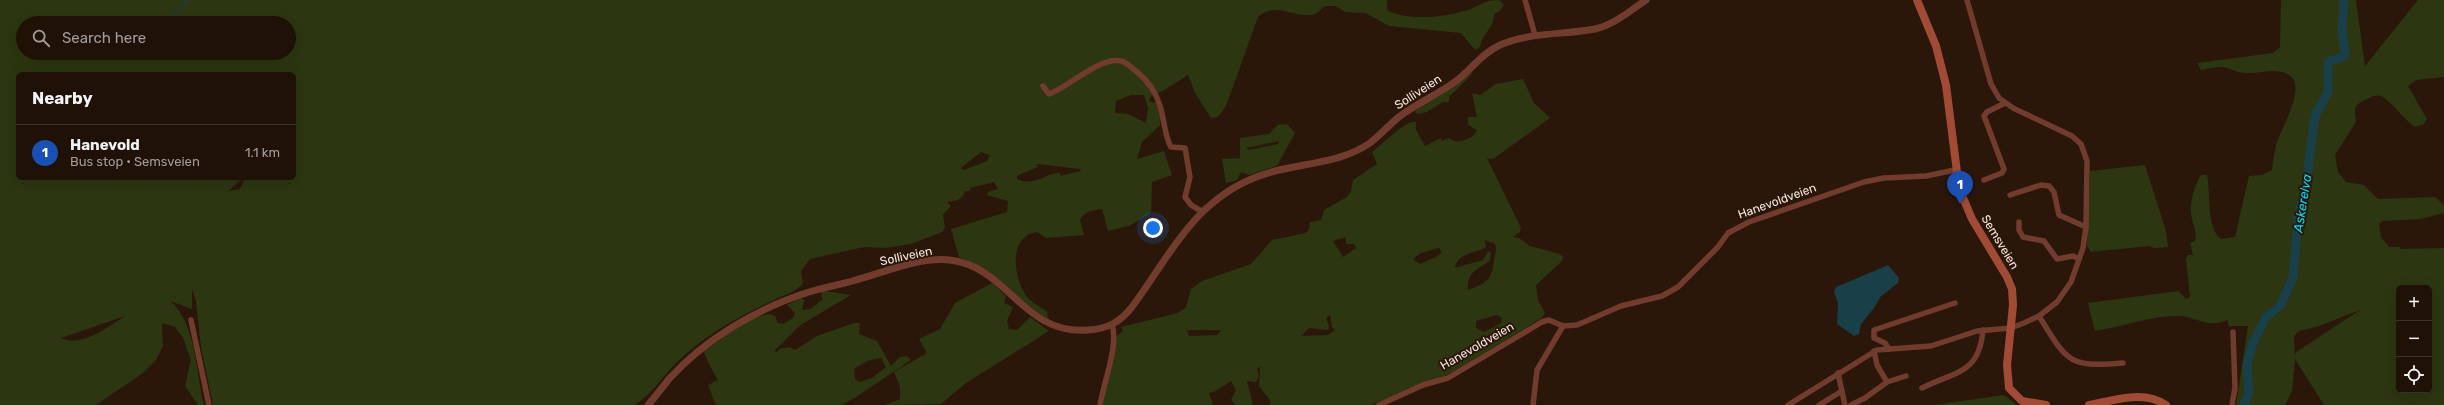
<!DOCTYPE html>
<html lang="en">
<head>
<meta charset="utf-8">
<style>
  :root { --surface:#201107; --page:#281a11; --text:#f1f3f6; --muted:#a29d9b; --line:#3d3128; --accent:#d93025 }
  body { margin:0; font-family:Rubik,sans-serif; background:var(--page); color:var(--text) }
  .controls { position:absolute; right:12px; bottom:12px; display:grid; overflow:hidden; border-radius:6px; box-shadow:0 4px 16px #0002 }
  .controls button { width:36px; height:36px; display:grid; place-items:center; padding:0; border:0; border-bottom:1px solid var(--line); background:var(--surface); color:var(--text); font:20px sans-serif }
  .you { position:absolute; left:1153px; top:228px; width:14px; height:14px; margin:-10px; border:3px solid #fff; border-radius:50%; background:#1a73e8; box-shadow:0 0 0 6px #1a73e833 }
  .badge { display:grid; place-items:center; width:26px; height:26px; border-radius:50%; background:var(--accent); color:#fff; font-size:13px; font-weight:700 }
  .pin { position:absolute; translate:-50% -33px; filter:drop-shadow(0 1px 2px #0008) }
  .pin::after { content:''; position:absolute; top:21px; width:14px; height:12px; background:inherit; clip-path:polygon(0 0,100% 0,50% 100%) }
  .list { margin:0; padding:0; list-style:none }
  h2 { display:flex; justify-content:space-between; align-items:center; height:52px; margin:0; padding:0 16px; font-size:17px }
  h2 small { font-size:13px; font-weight:400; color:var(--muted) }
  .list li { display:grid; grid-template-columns:26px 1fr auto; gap:12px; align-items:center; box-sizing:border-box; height:56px; padding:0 16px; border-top:1px solid var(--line) }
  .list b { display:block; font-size:15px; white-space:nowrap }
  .list p { margin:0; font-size:13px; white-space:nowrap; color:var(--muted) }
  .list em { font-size:13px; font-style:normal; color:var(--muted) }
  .icon { flex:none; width:22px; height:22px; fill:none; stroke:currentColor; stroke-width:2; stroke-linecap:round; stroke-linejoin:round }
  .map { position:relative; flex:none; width:2444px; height:405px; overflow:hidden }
  .search { position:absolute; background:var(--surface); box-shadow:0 4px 16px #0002; left:16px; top:16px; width:280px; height:44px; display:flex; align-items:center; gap:10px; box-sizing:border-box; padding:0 14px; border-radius:22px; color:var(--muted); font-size:15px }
  .panel { position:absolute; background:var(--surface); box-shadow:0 4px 16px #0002; left:16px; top:72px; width:280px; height:108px; border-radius:6px }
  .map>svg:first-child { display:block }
  .green { fill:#2c3610; fill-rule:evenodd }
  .water { fill:#193f48 }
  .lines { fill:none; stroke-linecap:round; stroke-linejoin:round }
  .stream { stroke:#193f48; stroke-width:1.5 }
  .river { stroke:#193f48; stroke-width:9 }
  .minor { stroke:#713c2e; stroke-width:5.5 }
  .tertiary { stroke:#713c2e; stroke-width:7 }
  .secondary { stroke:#a14b36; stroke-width:8 }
  .labels { text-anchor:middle; stroke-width:4; stroke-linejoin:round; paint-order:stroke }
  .street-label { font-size:12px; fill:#f6e8df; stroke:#2a1709 }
  .water-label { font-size:13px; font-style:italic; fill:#00dbff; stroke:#2a1709 }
</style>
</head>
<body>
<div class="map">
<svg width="2444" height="405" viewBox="0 0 2444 405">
  <rect width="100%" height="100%" fill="#2a1709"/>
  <g class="green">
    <path d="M0,0h1387v10c23,12 63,7 86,-2 11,-5 13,-8 26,-8l5,5 -4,6 -6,3c0,14 -12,20 -14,33l-5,3 -14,-17 -72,-7 -23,-13 -21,-1 -9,-6h-11c-3,2 -6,6 -10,8 -19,6 -39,-14 -57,3l-32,89 -8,11 -7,1 -16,-25 -7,-18 -25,16 -12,5 -2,5 7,2 5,15 -1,7 -18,17 -5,17 27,-8 8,24 -20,7 -1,31 -22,13 -21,5 -6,-22c-9,1 -17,2 -22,11l4,15 -38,3 -9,-6c-31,4 -23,51 -8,67 5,5 12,8 18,12l1,9 -74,-56 -15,-7 -8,-28 56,-17 1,-11 -21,-6 1,-3 10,-3 -4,-7 -24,6v3h-5c-3,9 -8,10 -18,11l4,4 -8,9 2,13 -3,4 -31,12 -25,4 -22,-1 -54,12 -9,12 2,13 -9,7c-41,18 -83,38 -117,71 -14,14 -25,32 -42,43h-422l-12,-58 -5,-46 -4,-12v20l-22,-8c26,21 26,72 34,104h-6l-13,-19 6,-26 -8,-22 -8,-11 -13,-4 1,23 -7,14 -13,13 -47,32h-96zM23,23h266v30h-266zM18,74h276v104h-49l-5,11 -12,2 15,-13h-225zM1131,95h13l4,13 -2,15 -18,-9 -13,-1 1,-12zM981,152l9,3 -3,6 -23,9 -3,-2zM1037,164l43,5 1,2 -21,5v-3c-9,-3 -26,15 -43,6v-3l21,-9zM125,316c-17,11 -44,32 -64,22z"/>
    <path d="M2281,0h75l9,66 53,-66h26v77l-28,3 -8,6 19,33 -3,5 -9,3c-11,-7 -26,-29 -35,-31 -5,-2 -11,2 -15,4 -13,6 -10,10 -9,22l-21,33 3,17 8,10 18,3 14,14 57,-2 9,8v8l-23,6 -39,2 -3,4 2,12 8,10h11l1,2 43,-1v157h-120l-29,-46 -3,32 -7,14h-49l12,-79h-19l-2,-6c-18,9 -30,-3 -47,-4 -27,-1 -58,11 -85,15l-7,-28 90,-12 8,8 4,-2 -4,-38 2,-4h5l-3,-12 5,-2c3,-10 -4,-19 -4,-29 -1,-12 4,-27 10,-37h6c4,16 -1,54 14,64l14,-2 14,-61 13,-1 10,-5c1,-8 2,-17 4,-25 4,-15 32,-59 13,-70 -13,-8 -29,-1 -42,-2 -9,0 -16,-4 -24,-6 -7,-1 -15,2 -22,3l-4,-7 76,-10 7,-6zM2399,288h30v102h-30zM2360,310l-64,42 -1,4 -1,-20 5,-5 20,-5z"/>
    <path d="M1473,70l-2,5 -22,22v5h-6l-16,10 -10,2 -2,-3 3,-3z"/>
    <path d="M1523,79l11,24 16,15 -57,41 -6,-1 34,70 -1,4 -7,5 6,1 11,8 30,8 3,3 -1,4 -26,24 2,15 7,13 -3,5 -89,54 -43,18 -2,-3 -1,3 -36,15h-101v-5l-11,-14 1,-19 -3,1 2,8 -3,6 -9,-1 6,24h-17l-5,-5 5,-10 -5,-9 -17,11 -5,1 4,12h-111l13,-68 8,-6 -2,-4 57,-14 8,-6 5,-18 11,-8 49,-17 21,-24 34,-7 3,-4 1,-7 11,-2 3,-10 23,-13 4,-6 2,-11 24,-16 -5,-12c10,-7 34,-33 44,-30v8l9,16 16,-8 1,3 7,-3 5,3c8,1 19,-2 23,-11l-9,-5v-8h9l-5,-24 8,2 16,-11zM1346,237v7h8l2,4 -13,9 -10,-16zM1485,240l10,4c2,5 0,10 -1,15 -2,21 -7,24 -26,31 -1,-18 8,-20 22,-29l1,-8 -3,-2 -5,9 -28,8c3,-16 20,-14 31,-21zM1439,248l3,4 -4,4 -18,8 -5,-3 -1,-3 7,-5zM1330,315l2,12 3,3 -7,5 -27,1 8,-8 19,2 1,-4 -3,-8zM1497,315l5,3 -1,5 -17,9 -8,-4v-7zM1187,330h34l-4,5 -28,1z"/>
    <path d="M1287,124l8,9 -18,33 -28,9 -8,-3 -4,8 -11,3 -4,-24 18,-1v-20l29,-4 9,-9zM1279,141l-1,3 -29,6 -3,-2z"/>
    <path d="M2145,165l21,66 2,16 -13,1 -6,-2 -58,6 -4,-6 3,-75z"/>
    <path d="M992,283l14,13 -2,7 9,4 -6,14 2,8 8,1 13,-13 19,14 -83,52 -25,21 -56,1 15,-6v-12l-6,-15 33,-19 -8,-14 21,-10 15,-26z"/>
    <path d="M825,291l26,4 -52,31 -25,25 3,1 2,-3 11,-2 5,3 22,-14 37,-13h6l-1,11 18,7 14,25 9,-9 7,-1 4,4 -56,38 -15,7h-124l-8,-20 10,-5c-4,-6 -13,-23 -14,-29 15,-9 55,-44 71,-35l3,7 5,1 10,-6 2,-5 -8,-8 14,-7 3,2 -2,10 8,-1 12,-9 -1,-8zM881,358l5,9 -14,11 -12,4 -5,-3 -1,-10 13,-8z"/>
    <path d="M2004,395l13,10h-83z"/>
  </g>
  <path class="water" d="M1888,265l11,13 -1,5 -17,13 -7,12 -13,16 -2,10 -5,2 -17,-12 1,-21 -4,-11 2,-5z"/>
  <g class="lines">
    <path class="stream" d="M166,23l5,-7 15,-12v-4"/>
    <path class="river" d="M2244,405l5,-13 -2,-27 5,-20 14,-28 14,-11 13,-28 5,-61 7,-25 9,-69 2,-9 12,-22v-29c4,-5 12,-2 17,-9l-3,-24 2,-30"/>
    <g class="minor">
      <path d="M1525,0l10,35"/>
      <path d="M1043,86l6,8c20,-7 51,-38 72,-33 5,1 10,6 15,10 11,9 20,21 24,35 4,11 5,33 11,41l14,1 5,29 -5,20 6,8 12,7"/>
      <path d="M1984,180l18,-7 2,-4 -20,-53 3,-4 18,-9"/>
      <path d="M2010,195l31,-10 8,1 5,6 5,23 27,12"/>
      <path d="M2019,222v8l4,7 21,4 13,18 16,-3 6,3"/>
      <path d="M2039,316c28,45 29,52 84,47"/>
      <path d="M191,320l18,85"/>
      <path d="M1889,349l-4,-6 -11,-5v-8l81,-27"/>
      <path d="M1874,351l3,14 10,17"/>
      <path d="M1838,373l7,32"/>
      <path d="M1922,388c33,-17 57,-13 61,-58"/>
      <path d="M1100,405c3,-20 19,-61 12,-80"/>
      <path d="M1379,405l44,-20 25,-7 94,-56 7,-2 14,6 14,-1 44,-19 41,-10 16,-9 40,-40 10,-14 21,-11 115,-40 20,-4 42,-2 29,-6"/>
      <path d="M1533,405l4,-35 26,-44"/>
      <path d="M1788,405l89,-55 54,-4 46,-15 34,-3 13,-5 15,-7 18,-14 14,-20 12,-34 3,-21 1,-66 -6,-17 -9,-8 -59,-28 -14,-10 -8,-14 -24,-84"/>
      <path d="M1819,405l23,-14"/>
      <path d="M1851,405l14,-7 22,-16 19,-6"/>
      <path d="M2232,405l3,-17 -2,-56"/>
    </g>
    <path class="tertiary" d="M648,405c7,-8 14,-17 21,-26 36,-40 89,-71 140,-87 15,-5 31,-7 47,-12 30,-8 61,-23 94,-20 59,7 72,75 138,70 20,-1 32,-8 44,-23 42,-57 67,-117 143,-136 31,-8 68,-9 95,-28 12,-9 21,-21 33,-29 17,-12 37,-21 53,-33 15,-11 26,-28 44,-36 30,-13 63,-10 95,-16 19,-4 36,-19 51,-29"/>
    <g class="secondary">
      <path d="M1917,0l19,46 10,39 13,103 13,31 35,58 5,12 1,16 -6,60 2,23 13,13 24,4"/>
      <path d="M2089,405c25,-4 54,-16 77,0"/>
    </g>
  </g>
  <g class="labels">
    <g class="street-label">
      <text transform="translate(1418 92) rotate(-33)" y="4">Solliveien</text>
      <text transform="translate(1777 201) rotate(-20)" y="4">Hanevoldveien</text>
      <text transform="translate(2000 242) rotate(59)" y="4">Semsveien</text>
      <text transform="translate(906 256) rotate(-12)" y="4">Solliveien</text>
      <text transform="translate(1477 346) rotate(-30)" y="4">Hanevoldveien</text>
    </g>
    <g class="water-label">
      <text transform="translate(2302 203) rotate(-81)" y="5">Askerelva</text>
    </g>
  </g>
</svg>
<div class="controls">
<button>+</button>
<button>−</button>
<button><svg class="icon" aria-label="locate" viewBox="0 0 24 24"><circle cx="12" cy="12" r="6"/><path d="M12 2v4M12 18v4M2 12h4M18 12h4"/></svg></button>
</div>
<div class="you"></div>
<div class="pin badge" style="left:1960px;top:204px;background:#1a4fb4">1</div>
<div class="search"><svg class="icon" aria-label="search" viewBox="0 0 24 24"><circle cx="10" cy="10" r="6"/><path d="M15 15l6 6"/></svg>Search here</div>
<section class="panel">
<h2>Nearby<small></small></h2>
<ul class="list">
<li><span class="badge" style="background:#1a4fb4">1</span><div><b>Hanevold</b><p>Bus stop · Semsveien</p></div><em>1.1 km</em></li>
</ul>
</section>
</div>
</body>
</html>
